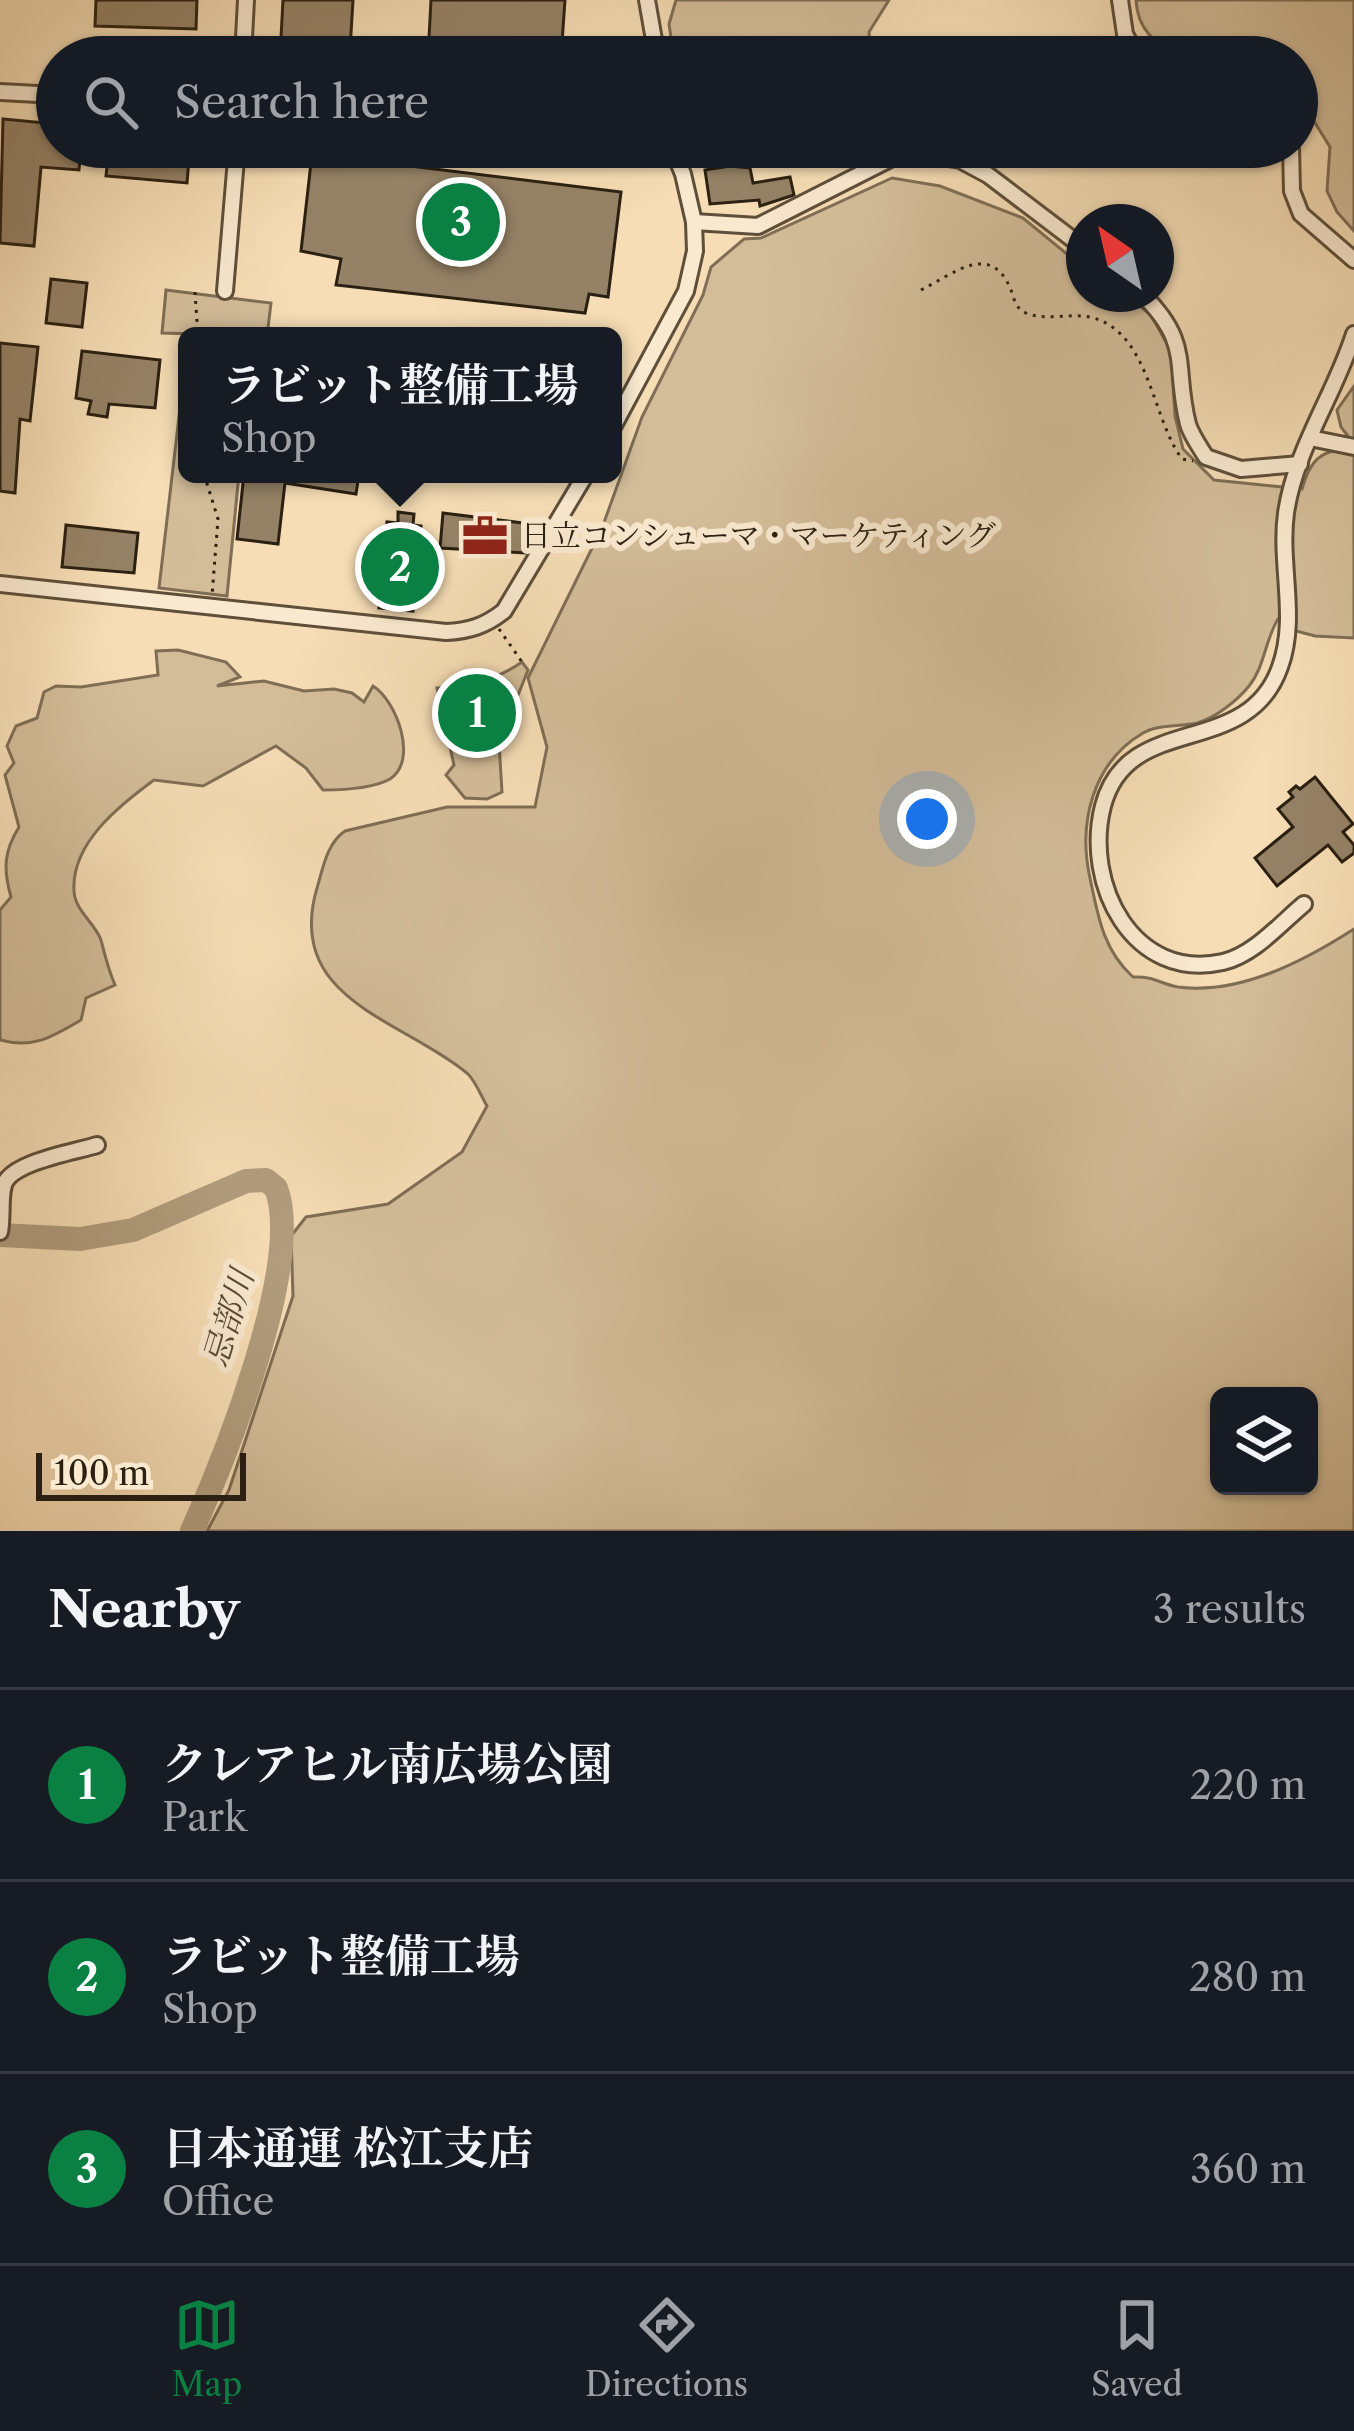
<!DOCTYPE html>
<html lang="en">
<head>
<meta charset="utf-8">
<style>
  :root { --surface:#171b24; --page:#242831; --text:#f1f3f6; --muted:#9ea1a6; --line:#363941; --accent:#0b8043 }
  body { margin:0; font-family:"Libre Caslon Text","Noto Serif JP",serif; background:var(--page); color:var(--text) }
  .controls { position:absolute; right:36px; bottom:36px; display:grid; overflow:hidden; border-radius:18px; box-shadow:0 3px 9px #0004 }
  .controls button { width:108px; height:108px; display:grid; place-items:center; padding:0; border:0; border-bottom:3px solid var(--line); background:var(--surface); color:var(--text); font:60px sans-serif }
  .compass { position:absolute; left:1066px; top:204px; width:108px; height:108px; border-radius:50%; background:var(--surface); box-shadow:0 3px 9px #0004; rotate:326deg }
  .scale { position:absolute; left:36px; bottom:30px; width:210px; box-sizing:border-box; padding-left:12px; border:6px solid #2b2011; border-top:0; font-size:33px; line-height:42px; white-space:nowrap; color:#2b2011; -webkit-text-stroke:9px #f9e9cf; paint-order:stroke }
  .you { position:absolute; left:927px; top:819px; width:42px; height:42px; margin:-30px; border:9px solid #fff; border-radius:50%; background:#1a73e8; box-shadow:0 0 0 18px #1a73e833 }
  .badge { display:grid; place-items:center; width:78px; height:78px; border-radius:50%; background:var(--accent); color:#fff; font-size:39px; font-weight:700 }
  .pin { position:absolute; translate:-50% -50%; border:6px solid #fff; box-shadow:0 3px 12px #0006 }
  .popup { position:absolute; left:178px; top:327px; width:444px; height:156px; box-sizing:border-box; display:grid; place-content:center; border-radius:18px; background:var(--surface); filter:drop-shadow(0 3px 9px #0005); font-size:39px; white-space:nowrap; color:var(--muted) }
  .popup b { font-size:45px; color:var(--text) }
  .popup::after { content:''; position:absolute; left:50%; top:100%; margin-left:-24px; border:24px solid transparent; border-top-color:var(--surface) }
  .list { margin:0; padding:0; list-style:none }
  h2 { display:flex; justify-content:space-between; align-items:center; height:156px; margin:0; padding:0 48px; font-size:51px }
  h2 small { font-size:39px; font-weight:400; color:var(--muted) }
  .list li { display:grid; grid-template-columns:78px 1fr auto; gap:36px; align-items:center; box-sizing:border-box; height:192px; padding:0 48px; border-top:3px solid var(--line) }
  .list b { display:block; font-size:45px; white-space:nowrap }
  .list p { margin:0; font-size:39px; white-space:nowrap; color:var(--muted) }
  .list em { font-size:39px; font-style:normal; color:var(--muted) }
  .icon { flex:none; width:66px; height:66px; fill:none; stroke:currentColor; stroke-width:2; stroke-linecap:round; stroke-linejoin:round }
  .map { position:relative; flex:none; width:1354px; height:1531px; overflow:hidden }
  .search { position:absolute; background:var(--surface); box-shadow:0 3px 9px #0004; left:36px; right:36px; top:36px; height:132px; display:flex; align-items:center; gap:30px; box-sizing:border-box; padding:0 42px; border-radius:66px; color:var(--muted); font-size:45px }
  .sheet { height:732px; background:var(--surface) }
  nav { display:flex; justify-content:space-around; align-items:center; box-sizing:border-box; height:168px; border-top:3px solid var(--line); background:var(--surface); font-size:33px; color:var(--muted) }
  nav a { display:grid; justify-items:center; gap:6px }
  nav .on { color:var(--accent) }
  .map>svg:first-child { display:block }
  .green { fill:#d3bd99; stroke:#7f6e55; stroke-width:3; fill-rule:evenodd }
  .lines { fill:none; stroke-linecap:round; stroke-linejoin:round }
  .river { stroke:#b19d7d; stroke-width:24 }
  .building { fill:#958266; stroke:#2b2011; stroke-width:3 }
  .minor-casing { stroke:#5e4f3a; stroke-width:20 }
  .path { stroke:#2b2011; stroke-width:3; stroke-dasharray:3 6; stroke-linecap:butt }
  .minor { stroke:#f9e9cf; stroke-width:14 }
  .labels { text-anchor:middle; stroke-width:12; stroke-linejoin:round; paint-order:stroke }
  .poi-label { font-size:30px; fill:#2b2011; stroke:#f9e9cf; text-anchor:start }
  .water-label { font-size:33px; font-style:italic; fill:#5a4c37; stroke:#f9e9cf }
</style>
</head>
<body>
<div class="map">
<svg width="1354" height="1531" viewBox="0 0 1354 1531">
  <rect width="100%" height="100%" fill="#f6ddb5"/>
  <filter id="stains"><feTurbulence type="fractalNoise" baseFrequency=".00167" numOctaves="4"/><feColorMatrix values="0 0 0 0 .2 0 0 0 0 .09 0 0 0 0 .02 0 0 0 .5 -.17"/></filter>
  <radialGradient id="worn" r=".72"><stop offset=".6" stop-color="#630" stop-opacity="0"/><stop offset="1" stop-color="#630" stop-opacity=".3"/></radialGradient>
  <g class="green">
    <path d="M676,0h213l-20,32 2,25h-197l-5,-33z"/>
    <path d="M1136,0h218v231l-17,-19 -10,-21 3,-44 -33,-53v-37c-53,0 -157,18 -161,-57z"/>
    <path d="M892,178l48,8 83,32 61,50v26h41l26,21 20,36 4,65 8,33 31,31 88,9c8,-28 17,-38 46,-41l3,-8 -10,-13 -4,-17 17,-24v252l-39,-2 -19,-5 -6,-10 -12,-2c-13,21 -13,47 -29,67 -12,15 -34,32 -52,37 -17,4 -39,1 -54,10 -51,30 -65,91 -53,145 8,38 13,72 43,99 22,-1 27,7 45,10 62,8 126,-26 176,-58v602h-1147l22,-41 64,-194 -2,-60 15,-19 82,-13 74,-52 25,-46c-6,-10 -11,-24 -19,-32 -66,-55 -184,-74 -151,-186 6,-20 10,-45 28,-57l102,-24h88l12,-60 -19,-69 74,-150 40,-111 61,-122 8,-28 33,-28 17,-1zM1219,1396h90v90h-90z"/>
    <path d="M166,290l105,13 -4,33 -105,-3z"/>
    <path d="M187,348v126h52l-12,122 -68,-8z"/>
    <path d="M178,650l48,12 14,15 -23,9 47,-5 40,10 30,-2 18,4 12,9 9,-16c23,14 46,74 17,93 -18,10 -46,11 -67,11l-17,-22 -30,-22 -73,40 -49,-6c-34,25 -83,63 -80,111 1,20 21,32 27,49 4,16 7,29 14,45l-29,13 -5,22c-29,17 -48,29 -81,20v-130l11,-13c-8,-28 -7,-46 8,-70l-14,-52 9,-12 -7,-17 9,-20 21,-8 7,-26 12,-6 25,1 77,-12 -2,-24z"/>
    <path d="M522,662l6,8 -29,73 3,49 -15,7 -22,-1 -19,-23 8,-10 -17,-77c31,-1 59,-8 85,-26z"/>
  </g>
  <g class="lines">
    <path class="river" d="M0,1235l80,4 53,-9 113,-49 20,-1 10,8c28,73 -51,270 -84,343"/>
  </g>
  <g class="building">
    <path d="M96,0h101l-1,29 -101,-3z"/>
    <path d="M283,0h70l-3,50 -16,-1v8h-54z"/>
    <path d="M431,0h134l-4,57h-133z"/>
    <path d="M3,119l54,5v23h24l-2,23 -38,-3 -7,79 -34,-3z"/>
    <path d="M109,147h81l-3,36 -81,-7z"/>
    <path d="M312,154l309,38 -13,105 -19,-3 -4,19 -249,-28 5,-26 -40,-8z"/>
    <path d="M730,166l20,2 3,15 37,-6 4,18 -34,11 -1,-6 -49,4 -5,-34z"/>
    <path d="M51,279l36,4 -5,44 -36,-4z"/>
    <path d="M0,343l38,4 -8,74 -10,-2 -5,74 -15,-2z"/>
    <path d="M82,351l78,9 -5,48 -46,-4 -2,13 -19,-3 3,-13 -15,-3z"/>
    <path d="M244,474h115l-3,20 -71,-11 -7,61 -41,-5z"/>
    <path d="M398,512l16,2 -1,11 8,1 -8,85 -34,-3 8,-86 11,1z"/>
    <path d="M443,513l88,11 -2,24 -3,5 -86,-5z"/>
    <path d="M66,525l72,8 -4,40 -72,-6z"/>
    <path d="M1315,777l38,47 -10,8 11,13v8l-12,9 -14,-17 -51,41 -22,-28 38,-31 -15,-18 15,-12 -4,-5 7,-6 4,3z"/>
  </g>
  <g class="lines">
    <g class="minor-casing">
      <g id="minor">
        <path d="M647,0l10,57"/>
        <path d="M1120,0l5,34 12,23"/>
        <path d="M243,57l3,-57"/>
        <path d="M0,92l57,3"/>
        <path d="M1291,147l1,44 9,23 53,46"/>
        <path d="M694,222l64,4 136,-69 36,-2 30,5 28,15 96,73"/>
        <path d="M225,291l12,-144"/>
        <path d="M1142,294c51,50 31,71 46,130 3,11 12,23 18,33l35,12 59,-5"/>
        <path d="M613,427l73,-136 9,-40 -1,-29 -11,-48 -11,-27"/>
        <path d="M1310,438l44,9"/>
        <path d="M0,584l446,48c23,-1 39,-6 58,-21l82,-137"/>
        <path d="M1304,904c-23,19 -50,51 -81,58 -90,20 -140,-78 -120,-156 25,-96 144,-45 177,-139 18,-49 -1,-103 6,-154 9,-63 49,-119 68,-179"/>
        <path d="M0,1232c3,-15 0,-34 4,-47 7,-23 71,-33 93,-40"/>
      </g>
    </g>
    <g class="path">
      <path d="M921,290c34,-17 70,-49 90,0 3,9 5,19 15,23 18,8 44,0 64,4 60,14 61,100 92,142l11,2"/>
      <path d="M195,292l3,44"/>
      <path d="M204,474l14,45 -6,77"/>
      <path d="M499,629l23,33"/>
    </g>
    <use href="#minor" class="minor"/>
  </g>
  <defs>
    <g id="office-bare" transform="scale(3.6)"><path d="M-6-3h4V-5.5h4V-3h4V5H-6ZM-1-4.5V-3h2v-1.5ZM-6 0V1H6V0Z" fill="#8f2418" stroke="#f9e9cf" stroke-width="2.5" paint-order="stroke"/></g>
  </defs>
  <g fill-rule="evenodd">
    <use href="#office-bare" x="485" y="536"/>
  </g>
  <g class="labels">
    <g class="poi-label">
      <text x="521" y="546">日立コンシューマ・マーケティング</text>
    </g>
    <g class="water-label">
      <text transform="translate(228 1318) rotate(-73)" y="12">忌部川</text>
    </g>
  </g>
  <rect width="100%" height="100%" filter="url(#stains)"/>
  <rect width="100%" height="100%" fill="url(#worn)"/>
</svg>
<div class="controls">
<button><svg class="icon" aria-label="layers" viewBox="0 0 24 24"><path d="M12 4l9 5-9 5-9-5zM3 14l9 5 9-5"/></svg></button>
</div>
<svg class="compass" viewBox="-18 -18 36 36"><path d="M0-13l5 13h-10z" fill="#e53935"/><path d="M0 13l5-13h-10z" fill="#9ea1a6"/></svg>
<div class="scale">100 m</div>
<div class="you"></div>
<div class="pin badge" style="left:477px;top:713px">1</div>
<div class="pin badge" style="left:400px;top:567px">2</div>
<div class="popup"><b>ラビット整備工場</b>Shop</div>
<div class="pin badge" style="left:461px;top:222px">3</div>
<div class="search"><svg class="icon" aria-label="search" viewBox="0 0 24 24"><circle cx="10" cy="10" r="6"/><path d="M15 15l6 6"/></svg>Search here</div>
</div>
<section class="sheet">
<h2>Nearby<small>3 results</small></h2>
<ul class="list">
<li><span class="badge">1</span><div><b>クレアヒル南広場公園</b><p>Park</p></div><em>220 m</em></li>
<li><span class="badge">2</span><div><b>ラビット整備工場</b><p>Shop</p></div><em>280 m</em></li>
<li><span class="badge">3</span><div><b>日本通運 松江支店</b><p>Office</p></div><em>360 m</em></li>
</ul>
</section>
<nav>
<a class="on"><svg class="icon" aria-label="map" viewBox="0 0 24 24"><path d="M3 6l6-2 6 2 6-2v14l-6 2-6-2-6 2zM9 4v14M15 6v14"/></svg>Map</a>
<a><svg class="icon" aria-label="directions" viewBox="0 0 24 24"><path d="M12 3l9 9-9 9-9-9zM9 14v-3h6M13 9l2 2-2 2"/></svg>Directions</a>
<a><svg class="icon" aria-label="saved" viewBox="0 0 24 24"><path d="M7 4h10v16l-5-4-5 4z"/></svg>Saved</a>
</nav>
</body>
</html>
